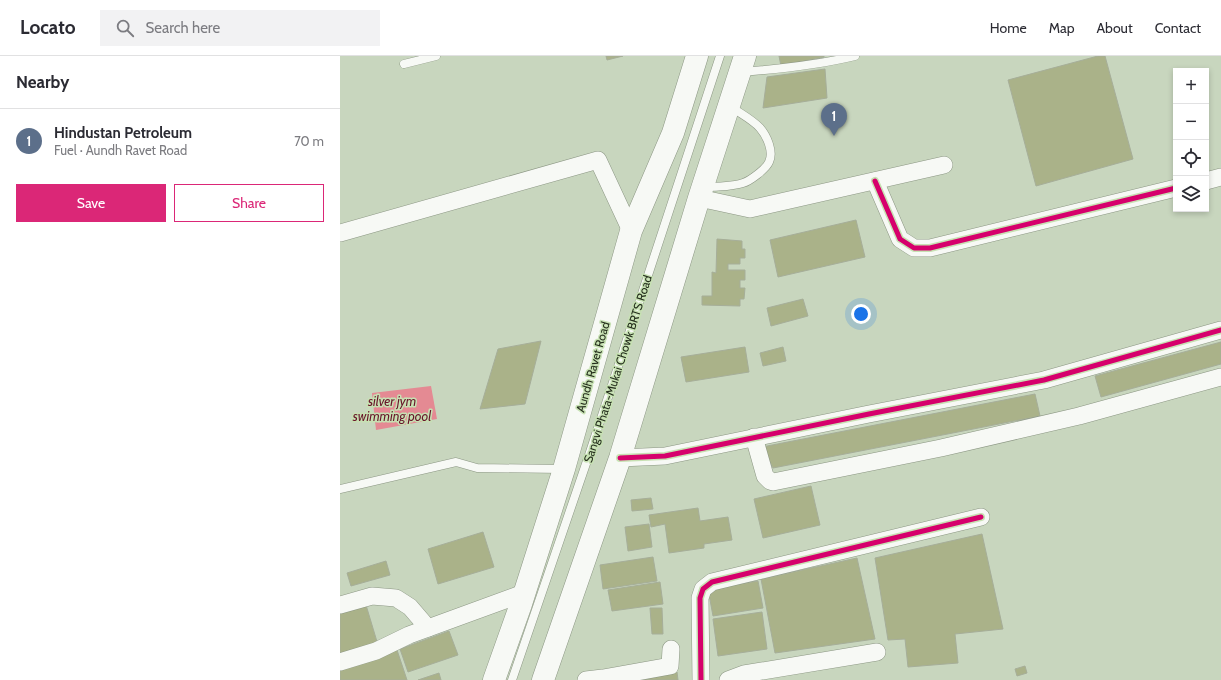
<!DOCTYPE html>
<html lang="en">
<head>
<meta charset="utf-8">
<style>
  :root { --surface:#fff; --page:#f2f2f3; --text:#2b2b33; --muted:#7c7c81; --line:#e1e1e2; --accent:#db2777 }
  body { margin:0; font-family:Cabin,sans-serif; background:var(--page); color:var(--text) }
  .controls { position:absolute; right:12px; top:12px; display:grid; overflow:hidden; border-radius:0px; box-shadow:0 2px 6px #0003 }
  .controls button { width:36px; height:36px; display:grid; place-items:center; padding:0; border:0; border-bottom:1px solid var(--line); background:var(--surface); color:var(--text); font:20px sans-serif }
  .you { position:absolute; left:521px; top:258px; width:14px; height:14px; margin:-10px; border:3px solid #fff; border-radius:50%; background:#1a73e8; box-shadow:0 0 0 6px #1a73e833 }
  .badge { display:grid; place-items:center; width:26px; height:26px; border-radius:50%; background:var(--accent); color:#fff; font-size:13px; font-weight:700 }
  .pin { position:absolute; translate:-50% -33px; filter:drop-shadow(0 1px 2px #0008) }
  .pin::after { content:''; position:absolute; top:21px; width:14px; height:12px; background:inherit; clip-path:polygon(0 0,100% 0,50% 100%) }
  .list { margin:0; padding:0; list-style:none }
  h2 { display:flex; justify-content:space-between; align-items:center; height:52px; margin:0; padding:0 16px; font-size:17px }
  h2 small { font-size:13px; font-weight:400; color:var(--muted) }
  .list li { display:grid; grid-template-columns:26px 1fr auto; gap:12px; align-items:center; box-sizing:border-box; height:64px; padding:0 16px; border-top:1px solid var(--line) }
  .list b { display:block; font-size:15px; white-space:nowrap }
  .list p { margin:0; font-size:13px; white-space:nowrap; color:var(--muted) }
  .list em { font-size:13px; font-style:normal; color:var(--muted) }
  .actions { display:flex; gap:8px; padding:12px 16px }
  .actions a { flex:1; padding:9px 0; border:1px solid var(--accent); border-radius:0px; text-align:center; font-size:14px; color:var(--accent) }
  .actions .main { background:var(--accent); color:#fff }
  .icon { flex:none; width:22px; height:22px; fill:none; stroke:currentColor; stroke-width:2; stroke-linecap:round; stroke-linejoin:round }
  .map { position:relative; flex:none; width:881px; height:624px; overflow:hidden }
  header { display:flex; align-items:center; gap:24px; box-sizing:border-box; height:56px; padding:0 20px; background:var(--surface); border-bottom:1px solid var(--line) }
  header strong { font-size:19px }
  nav { display:flex; gap:22px; margin-inline-start:auto; font-size:14px }
  .search { width:280px; height:36px; background:var(--page); display:flex; align-items:center; gap:10px; box-sizing:border-box; padding:0 14px; border-radius:0px; color:var(--muted); font-size:15px }
  main { display:flex }
  aside { flex:1; background:var(--surface) }
  .map>svg:first-child { display:block }
  .water { fill:#e48a93 }
  .building { fill:#aab289; stroke:#a6ae99 }
  .lines { fill:none; stroke-linecap:round; stroke-linejoin:round }
  .service-casing { stroke:#8b9683; stroke-width:9 }
  .minor-casing { stroke:#8b9683; stroke-width:18 }
  .primary-casing { stroke:#8b9683; stroke-width:23 }
  .service { stroke:#f7f9f5; stroke-width:8 }
  .minor { stroke:#f7f9f5; stroke-width:17 }
  .primary { stroke:#f7f9f5; stroke-width:22 }
  .cycleway-casing { stroke:#c7e1b3; stroke-width:8 }
  .cycleway { stroke:#d6006c; stroke-width:5 }
  .labels { text-anchor:middle; stroke-width:3; stroke-linejoin:round; paint-order:stroke }
  .street-label { font-size:12px; fill:#242e1c; stroke:#c7e1b3 }
  .water-label { font-size:13px; font-style:italic; fill:#681429; stroke:#c7e1b3 }
</style>
</head>
<body>
<header>
<strong>Locato</strong>
<div class="search"><svg class="icon" aria-label="search" viewBox="0 0 24 24"><circle cx="10" cy="10" r="6"/><path d="M15 15l6 6"/></svg>Search here</div>
<nav><a>Home</a><a>Map</a><a>About</a><a>Contact</a></nav>
</header>
<main>
<aside>
<h2>Nearby<small></small></h2>
<ul class="list">
<li><span class="badge" style="background:#5c6f8a">1</span><div><b>Hindustan Petroleum</b><p>Fuel · Aundh Ravet Road</p></div><em>70 m</em></li>
</ul>
<div class="actions"><a class="main">Save</a><a>Share</a></div>
</aside>
<div class="map">
<svg width="881" height="624" viewBox="0 0 881 624">
  <rect width="100%" height="100%" fill="#c8d6be"/>
  <path class="water" d="M91,330l6,33 -61,11 -4,-37z"/>
  <g class="building">
    <path d="M266,0h17l-16,4z"/>
    <path d="M439,0h45v1l-43,9z"/>
    <path d="M758,0h7l28,103 -97,27 -28,-106z"/>
    <path d="M485,13l2,29 -64,10 4,-31z"/>
    <path d="M516,164l9,37 -87,20 -8,-37z"/>
    <path d="M377,183l25,2v8h3v9h-5v6h-12v6h17v10h-5v8h5l-1,11h-4v7l-38,-1v-9h10v-24l4,1z"/>
    <path d="M463,243l5,17 -37,10 -4,-18z"/>
    <path d="M201,285l-16,63 -45,5 18,-60z"/>
    <path d="M881,286v22l-120,33 -6,-21z"/>
    <path d="M405,291l4,25 -63,10 -5,-25z"/>
    <path d="M443,291l3,14 -23,5 -3,-13z"/>
    <path d="M695,338l5,22 -267,52 -11,-21z"/>
    <path d="M471,430l9,39 -57,13 -9,-39z"/>
    <path d="M311,442l2,11 -21,2 -1,-11z"/>
    <path d="M358,452l2,13 28,-4 4,23 -28,4v4l-35,5 -4,-29 -14,3 -2,-12z"/>
    <path d="M309,468l3,23 -24,4 -3,-24z"/>
    <path d="M143,476l11,35 -56,17 -10,-35z"/>
    <path d="M642,478l21,95 -48,5 3,29 -50,4 -3,-28 -17,1 -13,-82z"/>
    <path d="M313,501l4,24 -54,8 -3,-24z"/>
    <path d="M517,502l18,81 -100,14 -14,-74z"/>
    <path d="M46,505l4,14 -39,11 -4,-13z"/>
    <path d="M418,525l5,27 -50,8 -5,-27z"/>
    <path d="M320,526l3,22 -51,7 -4,-21z"/>
    <path d="M26,549l12,40 -38,11v-44z"/>
    <path d="M310,552h12l1,26h-11z"/>
    <path d="M422,556l5,37 -49,7 -5,-37z"/>
    <path d="M109,575l9,24 -50,17 -8,-23z"/>
    <path d="M57,594l10,30h-67v-12z"/>
    <path d="M685,610l2,7 -10,3 -2,-7z"/>
    <path d="M337,616l1,8h-43v-2z"/>
    <path d="M99,617l2,7h-23z"/>
  </g>
  <g class="lines">
    <g class="service-casing">
      <g id="service">
        <path d="M64,8l32,-8"/>
        <path d="M401,16c38,-3 77,-7 114,-16"/>
        <path d="M363,131c13,0 27,0 40,-4 7,-2 23,-14 26,-21 5,-10 -2,-26 -9,-34 -8,-9 -21,-15 -30,-22"/>
        <path d="M0,433l116,-27 21,6 85,1"/>
        <path d="M172,624l78,-228 130,-396"/>
      </g>
    </g>
    <g class="minor-casing">
      <g id="minor">
        <path d="M535,125l25,58 14,9h16l246,-60"/>
        <path d="M866,125l15,-4"/>
        <path d="M359,142l51,11 194,-44"/>
        <path d="M0,177l258,-73 33,71"/>
        <path d="M414,381l11,39 5,5 3,1 168,-34 138,-32 142,-39"/>
        <path d="M280,402l45,-2 204,-42 175,-34 177,-50"/>
        <path d="M0,549l32,-9 24,2 14,9 18,21"/>
        <path d="M0,606l36,-11 33,-16 115,-42"/>
        <path d="M246,624l17,-2 67,-12 1,-17"/>
        <path d="M361,624l-1,-82 3,-9 9,-7 269,-65"/>
        <path d="M388,624l16,-6 133,-22"/>
      </g>
    </g>
    <g class="primary-casing">
      <g id="primary">
        <path d="M154,624l27,-76 43,-135 67,-238 42,-98 24,-77"/>
        <path d="M203,624l77,-222 79,-260 46,-142"/>
      </g>
    </g>
    <use href="#service" class="service"/>
    <use href="#minor" class="minor"/>
    <use href="#primary" class="primary"/>
    <g class="cycleway-casing">
      <g id="cycleway">
        <path d="M535,125l25,58 14,9h16l246,-60"/>
        <path d="M280,402l45,-2 204,-42 175,-34 177,-50"/>
        <path d="M361,624l-1,-82 3,-9 9,-7 269,-65"/>
      </g>
    </g>
    <use href="#cycleway" class="cycleway"/>
  </g>
  <g class="labels">
    <g class="street-label">
      <text transform="translate(253 311) rotate(-74)" y="4">Aundh Ravet Road</text>
      <text transform="translate(278 313) rotate(-72)" y="4">Sangvi Phata-Mukai Chowk BRTS Road</text>
    </g>
    <g class="water-label">
      <text x="52" y="350">silver jym<tspan x="52" dy="15">swimming pool</tspan></text>
    </g>
  </g>
</svg>
<div class="controls">
<button>+</button>
<button>−</button>
<button><svg class="icon" aria-label="locate" viewBox="0 0 24 24"><circle cx="12" cy="12" r="6"/><path d="M12 2v4M12 18v4M2 12h4M18 12h4"/></svg></button>
<button><svg class="icon" aria-label="layers" viewBox="0 0 24 24"><path d="M12 4l9 5-9 5-9-5zM3 14l9 5 9-5"/></svg></button>
</div>
<div class="you"></div>
<div class="pin badge" style="left:494px;top:80px;background:#5c6f8a">1</div>
</div>
</main>
</body>
</html>
